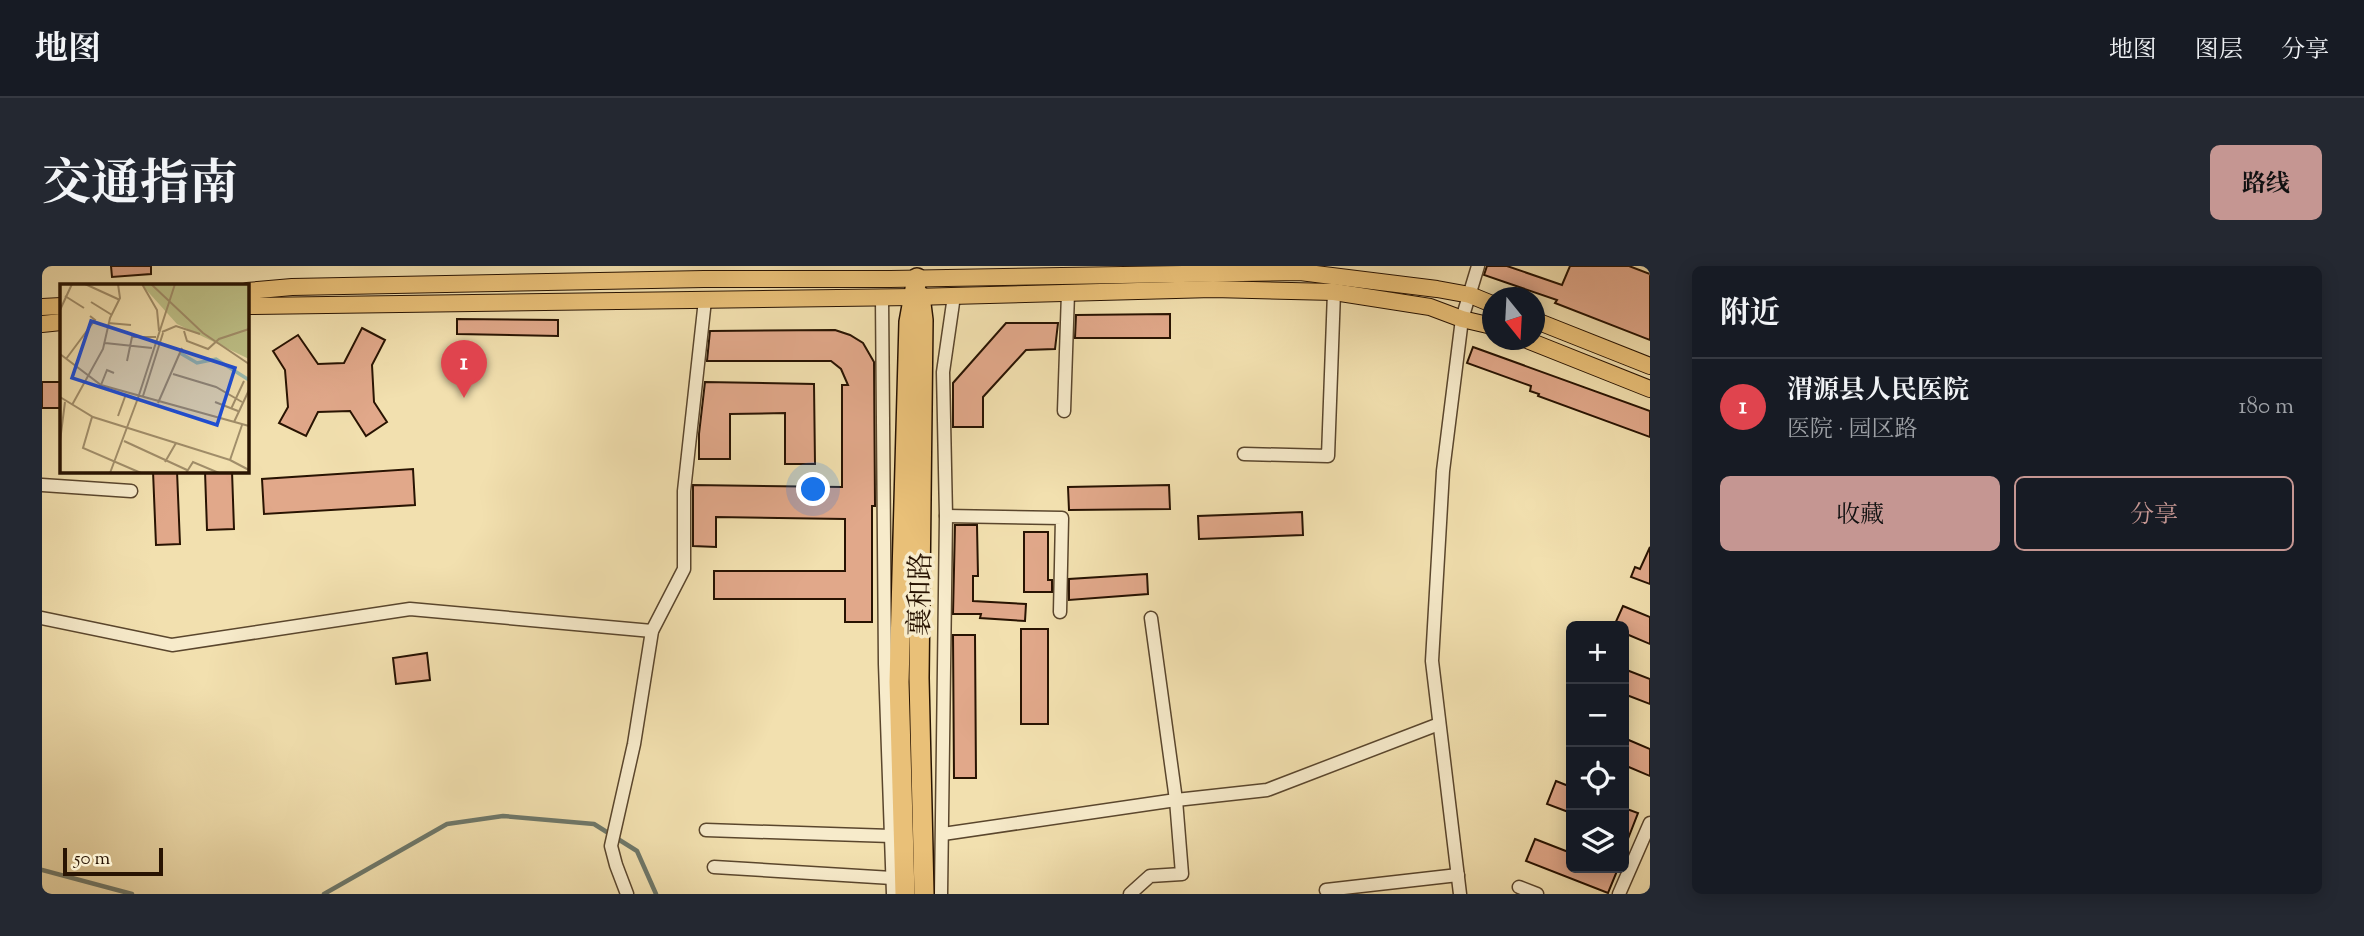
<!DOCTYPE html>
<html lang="zh">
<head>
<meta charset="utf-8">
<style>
  :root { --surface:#171b24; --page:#242831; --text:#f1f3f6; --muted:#9ea1a6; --line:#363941; --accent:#c59692 }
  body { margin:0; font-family:"Sorts Mill Goudy","Noto Serif SC",serif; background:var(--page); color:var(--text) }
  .controls { position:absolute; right:21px; bottom:21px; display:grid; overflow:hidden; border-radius:10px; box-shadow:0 4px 18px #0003 }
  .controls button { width:63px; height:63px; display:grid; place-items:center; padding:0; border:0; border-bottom:2px solid var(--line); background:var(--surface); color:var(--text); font:35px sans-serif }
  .compass { position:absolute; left:1440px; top:21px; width:63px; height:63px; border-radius:50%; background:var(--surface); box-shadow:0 4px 18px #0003; rotate:162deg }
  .scale { position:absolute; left:21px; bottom:18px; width:100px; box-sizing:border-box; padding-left:7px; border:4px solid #281302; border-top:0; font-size:19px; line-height:24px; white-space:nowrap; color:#281302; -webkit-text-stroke:5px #f7ebcb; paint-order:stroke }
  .you { position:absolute; left:772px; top:224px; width:24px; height:24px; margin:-18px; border:5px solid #fff; border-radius:50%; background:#1a73e8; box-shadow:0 0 0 10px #1a73e833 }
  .badge { display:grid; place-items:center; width:46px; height:46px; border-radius:50%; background:var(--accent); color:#fff; font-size:23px; font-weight:700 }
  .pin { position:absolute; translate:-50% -58px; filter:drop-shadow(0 2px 4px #0008) }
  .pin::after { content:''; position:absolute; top:37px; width:24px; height:21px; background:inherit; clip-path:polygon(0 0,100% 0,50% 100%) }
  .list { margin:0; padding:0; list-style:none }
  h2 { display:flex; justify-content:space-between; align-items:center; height:91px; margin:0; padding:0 28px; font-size:30px }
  h2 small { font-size:23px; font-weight:400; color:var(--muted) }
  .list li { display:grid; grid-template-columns:46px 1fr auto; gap:21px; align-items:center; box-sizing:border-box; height:98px; padding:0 28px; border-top:2px solid var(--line) }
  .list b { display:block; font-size:26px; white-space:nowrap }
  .list p { margin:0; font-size:23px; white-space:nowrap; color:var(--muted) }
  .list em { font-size:23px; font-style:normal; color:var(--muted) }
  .actions { display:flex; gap:14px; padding:21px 28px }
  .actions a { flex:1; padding:16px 0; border:2px solid var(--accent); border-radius:10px; text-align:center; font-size:24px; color:var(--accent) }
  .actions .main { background:var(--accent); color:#111 }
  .icon { flex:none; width:38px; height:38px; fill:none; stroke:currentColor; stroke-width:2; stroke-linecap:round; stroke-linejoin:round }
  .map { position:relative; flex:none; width:1608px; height:628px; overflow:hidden; border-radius:10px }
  header { display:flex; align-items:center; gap:42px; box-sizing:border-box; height:98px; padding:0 35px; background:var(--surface); border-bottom:2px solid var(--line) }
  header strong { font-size:33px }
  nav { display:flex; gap:38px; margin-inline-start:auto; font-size:24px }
  .intro { display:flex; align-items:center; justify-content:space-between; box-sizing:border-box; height:168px; padding:0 42px }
  h1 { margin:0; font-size:49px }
  .button { padding:18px 32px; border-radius:10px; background:var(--accent); color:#111; font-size:24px; font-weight:700 }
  main { display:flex; gap:42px; padding:0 42px }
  aside { flex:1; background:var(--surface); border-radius:10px; box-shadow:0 4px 18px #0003 }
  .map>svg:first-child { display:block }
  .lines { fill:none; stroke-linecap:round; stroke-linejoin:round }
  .stream { stroke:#6e786a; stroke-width:4.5 }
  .building { fill:#e1a88a; stroke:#281302; stroke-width:2 }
  .minor-casing { stroke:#5a462d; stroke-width:15 }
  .major-casing { stroke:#281302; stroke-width:18 }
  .highway-casing { stroke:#281302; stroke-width:22 }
  .minor { stroke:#f7ebcb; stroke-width:12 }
  .major { stroke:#e9c078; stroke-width:16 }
  .highway { stroke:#e9c078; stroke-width:19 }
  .labels { text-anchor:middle; stroke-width:7; stroke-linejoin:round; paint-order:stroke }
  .street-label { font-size:28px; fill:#281302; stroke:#f7ebcb }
  .inset-river { fill:none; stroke:#9cbcb0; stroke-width:3.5 }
  .inset-road { fill:none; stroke:#a18e6a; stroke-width:2 }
  .view { fill:#1d4ed8; fill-opacity:0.15; stroke:#1d4ed8; stroke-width:3.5 }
  .inset-edge { fill:none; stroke:#281302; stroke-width:3.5 }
</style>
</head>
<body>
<header>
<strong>地图</strong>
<nav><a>地图</a><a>图层</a><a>分享</a></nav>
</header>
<div class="intro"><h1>交通指南</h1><a class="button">路线</a></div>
<main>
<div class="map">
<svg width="1608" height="628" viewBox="0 0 1608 628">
  <rect width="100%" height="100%" fill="#f2e0af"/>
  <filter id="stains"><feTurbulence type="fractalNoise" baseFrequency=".00286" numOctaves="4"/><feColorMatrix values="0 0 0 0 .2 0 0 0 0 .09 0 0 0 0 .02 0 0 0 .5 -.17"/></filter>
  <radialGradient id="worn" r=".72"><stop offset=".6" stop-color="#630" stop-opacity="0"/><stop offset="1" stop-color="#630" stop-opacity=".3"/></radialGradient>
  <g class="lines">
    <g class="stream">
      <path d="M0,604l90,24"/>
      <path d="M282,628l123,-70 56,-8 91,8 43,27 19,43"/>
    </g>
  </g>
  <g class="building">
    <path d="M69,0h40v8l-39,3z"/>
    <path d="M1445,0h20l55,19 8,-19h59l21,8v66l-95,-37 2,-3 -73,-25z"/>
    <path d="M1128,48v24h-95l1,-23z"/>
    <path d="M415,53l101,1v16l-101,-2z"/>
    <path d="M964,57h52l-3,26 -29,1 -43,47v30h-30v-44z"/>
    <path d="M320,62l23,12 -13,25 2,37 13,20 -21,14 -16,-25 -32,1 -12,24 -27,-13 9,-16 -3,-37 -12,-19 25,-16 20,29 26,-1z"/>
    <path d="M793,64l15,5 13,8 11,19 1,144h-3v116h-27v-23h-131v-28h131v-52l-129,-2v30l-23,-1v-61l149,2v-102h6l-7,-16 -10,-8h-124l3,-30z"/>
    <path d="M1431,81l177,64v26l-112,-41 1,-2 -9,-3 1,-5 -64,-23z"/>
    <rect x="0" y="116" width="19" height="26"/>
    <path d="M663,116l109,2 1,80h-30v-51l-55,1v45h-31v-25z"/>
    <path d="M371,203l2,36 -151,9 -2,-35z"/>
    <path d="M111,205h24l3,73 -24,1z"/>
    <path d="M163,205h27l2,58 -27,1z"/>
    <path d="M1127,219l1,24 -101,1 -1,-23z"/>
    <path d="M1260,246l1,23 -104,4 -1,-23z"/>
    <path d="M913,259h22l1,51h-5v25l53,3 -1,17 -45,-3 1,-4h-28z"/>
    <path d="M982,266h24v48h4v12h-28z"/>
    <path d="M1608,281v37l-19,-7 4,-10 5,2z"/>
    <path d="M1105,308l1,20 -79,6v-21z"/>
    <path d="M1581,340l27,11v27l-26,-11v-7h-10z"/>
    <rect x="979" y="363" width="27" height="95"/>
    <path d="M911,369h22l1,143h-22z"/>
    <path d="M385,387l3,27 -34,4 -3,-26z"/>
    <path d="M1582,403l26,10v25l-26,-10z"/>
    <path d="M1582,472l26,11v27l-26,-11z"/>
    <path d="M1514,515l15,6v26l-24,-9z"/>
    <path d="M1582,542l14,5 -14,36z"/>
    <path d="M1493,573l36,14v15h39l7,3 -9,22 -82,-32z"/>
  </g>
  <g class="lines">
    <g class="minor-casing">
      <g id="minor">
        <path d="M840,32l3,366 8,230"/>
        <path d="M1022,145l4,-118"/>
        <path d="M1202,188l84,2 6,-164"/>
        <path d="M0,219l89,6"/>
        <path d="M904,250l116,2 -2,94"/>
        <path d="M0,352l130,27 238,-36 242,22"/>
        <path d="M664,564l185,6"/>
        <path d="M901,568l233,-34 91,-10 172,-66"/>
        <path d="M672,601l178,11"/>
        <path d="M1477,621l18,7"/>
        <path d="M1284,624l132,-15"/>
        <path d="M585,628l-11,-29 -5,-19 23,-102 18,-113 32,-62v-78l21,-191"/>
        <path d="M899,628l5,-378 -3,-144 11,-76"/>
        <path d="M1088,628l20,-18 32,-2 -6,-74 -25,-182"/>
        <path d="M1418,628l-28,-233 11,-190 19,-152 16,-53"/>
        <path d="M1577,628l31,-71"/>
      </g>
    </g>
    <g class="major-casing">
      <g id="major">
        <path d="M205,25l45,-4 412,-8h186l410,-7 137,17 33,6 22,9"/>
        <path d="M205,40l666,-9 300,-8 121,3 96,15 32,12 30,7"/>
        <path d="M0,41l19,-1"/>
        <path d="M1492,54l116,46"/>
        <path d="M0,58l19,-2"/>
        <path d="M1485,74l123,49"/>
      </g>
    </g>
    <g class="highway-casing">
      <g id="highway">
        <path d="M878,30l3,24 -4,358 5,216"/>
        <path d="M863,628l-6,-212 10,-360 8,-44"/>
      </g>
    </g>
    <use href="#minor" class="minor"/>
    <use href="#major" class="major"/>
    <use href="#highway" class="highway"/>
  </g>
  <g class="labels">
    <g class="street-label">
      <text transform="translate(877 328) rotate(-89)" y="10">襄和路</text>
    </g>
  </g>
  <g transform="translate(18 18)">
    <rect width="189" height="189" fill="#f2e0af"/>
    <path d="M81,0h108v75l-72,-35z" fill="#bec188"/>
    <path class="inset-river" d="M120,69l17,10 19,-4 33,21"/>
    <path class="inset-road" d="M25,0l35,16M82,0l15,26 2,21M91,0l52,49 46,31M5,12l19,12M31,18l21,13M0,26l12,-26M48,39l23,2M124,47l3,10 21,8 11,-10 30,-10M102,48l14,-6 24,8M45,59l47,5M0,70l41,31 148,41M6,75l29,-39 -5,-4M67,77l5,-24h24M113,90l43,13 26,15M41,101l6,-15 7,3M83,112l20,-63M0,113l33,20 137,43 12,-35M78,114l37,-114M155,118l23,9M98,119l24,-55M12,121l31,-56 7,-31 10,-20 -2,-14M171,125l13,-28M58,132l8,-22M32,133l-9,31 58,25M174,138l15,-32M0,157l5,-39M64,157l63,29M170,176l19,10M105,178l11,-19M50,189l28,-75M126,189l7,-11 26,11"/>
    <path class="view" d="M31,37l144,47 -18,57 -145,-47z"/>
    <rect width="189" height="189" class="inset-edge"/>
  </g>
  <rect width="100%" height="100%" filter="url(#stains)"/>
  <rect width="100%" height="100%" fill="url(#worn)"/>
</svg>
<div class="controls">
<button>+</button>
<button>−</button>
<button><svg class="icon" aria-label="locate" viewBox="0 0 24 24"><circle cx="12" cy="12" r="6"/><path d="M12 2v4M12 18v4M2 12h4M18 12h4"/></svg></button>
<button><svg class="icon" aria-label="layers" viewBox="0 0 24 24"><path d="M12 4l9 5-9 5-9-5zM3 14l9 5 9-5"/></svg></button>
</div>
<svg class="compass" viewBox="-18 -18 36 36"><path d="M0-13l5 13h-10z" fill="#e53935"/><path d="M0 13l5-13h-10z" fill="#9ea1a6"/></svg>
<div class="scale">50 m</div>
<div class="you"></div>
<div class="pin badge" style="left:422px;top:132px;background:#e0444e">1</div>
</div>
<aside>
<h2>附近<small></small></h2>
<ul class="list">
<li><span class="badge" style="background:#e0444e">1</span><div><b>渭源县人民医院</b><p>医院 · 园区路</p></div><em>180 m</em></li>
</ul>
<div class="actions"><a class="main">收藏</a><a>分享</a></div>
</aside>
</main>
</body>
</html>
